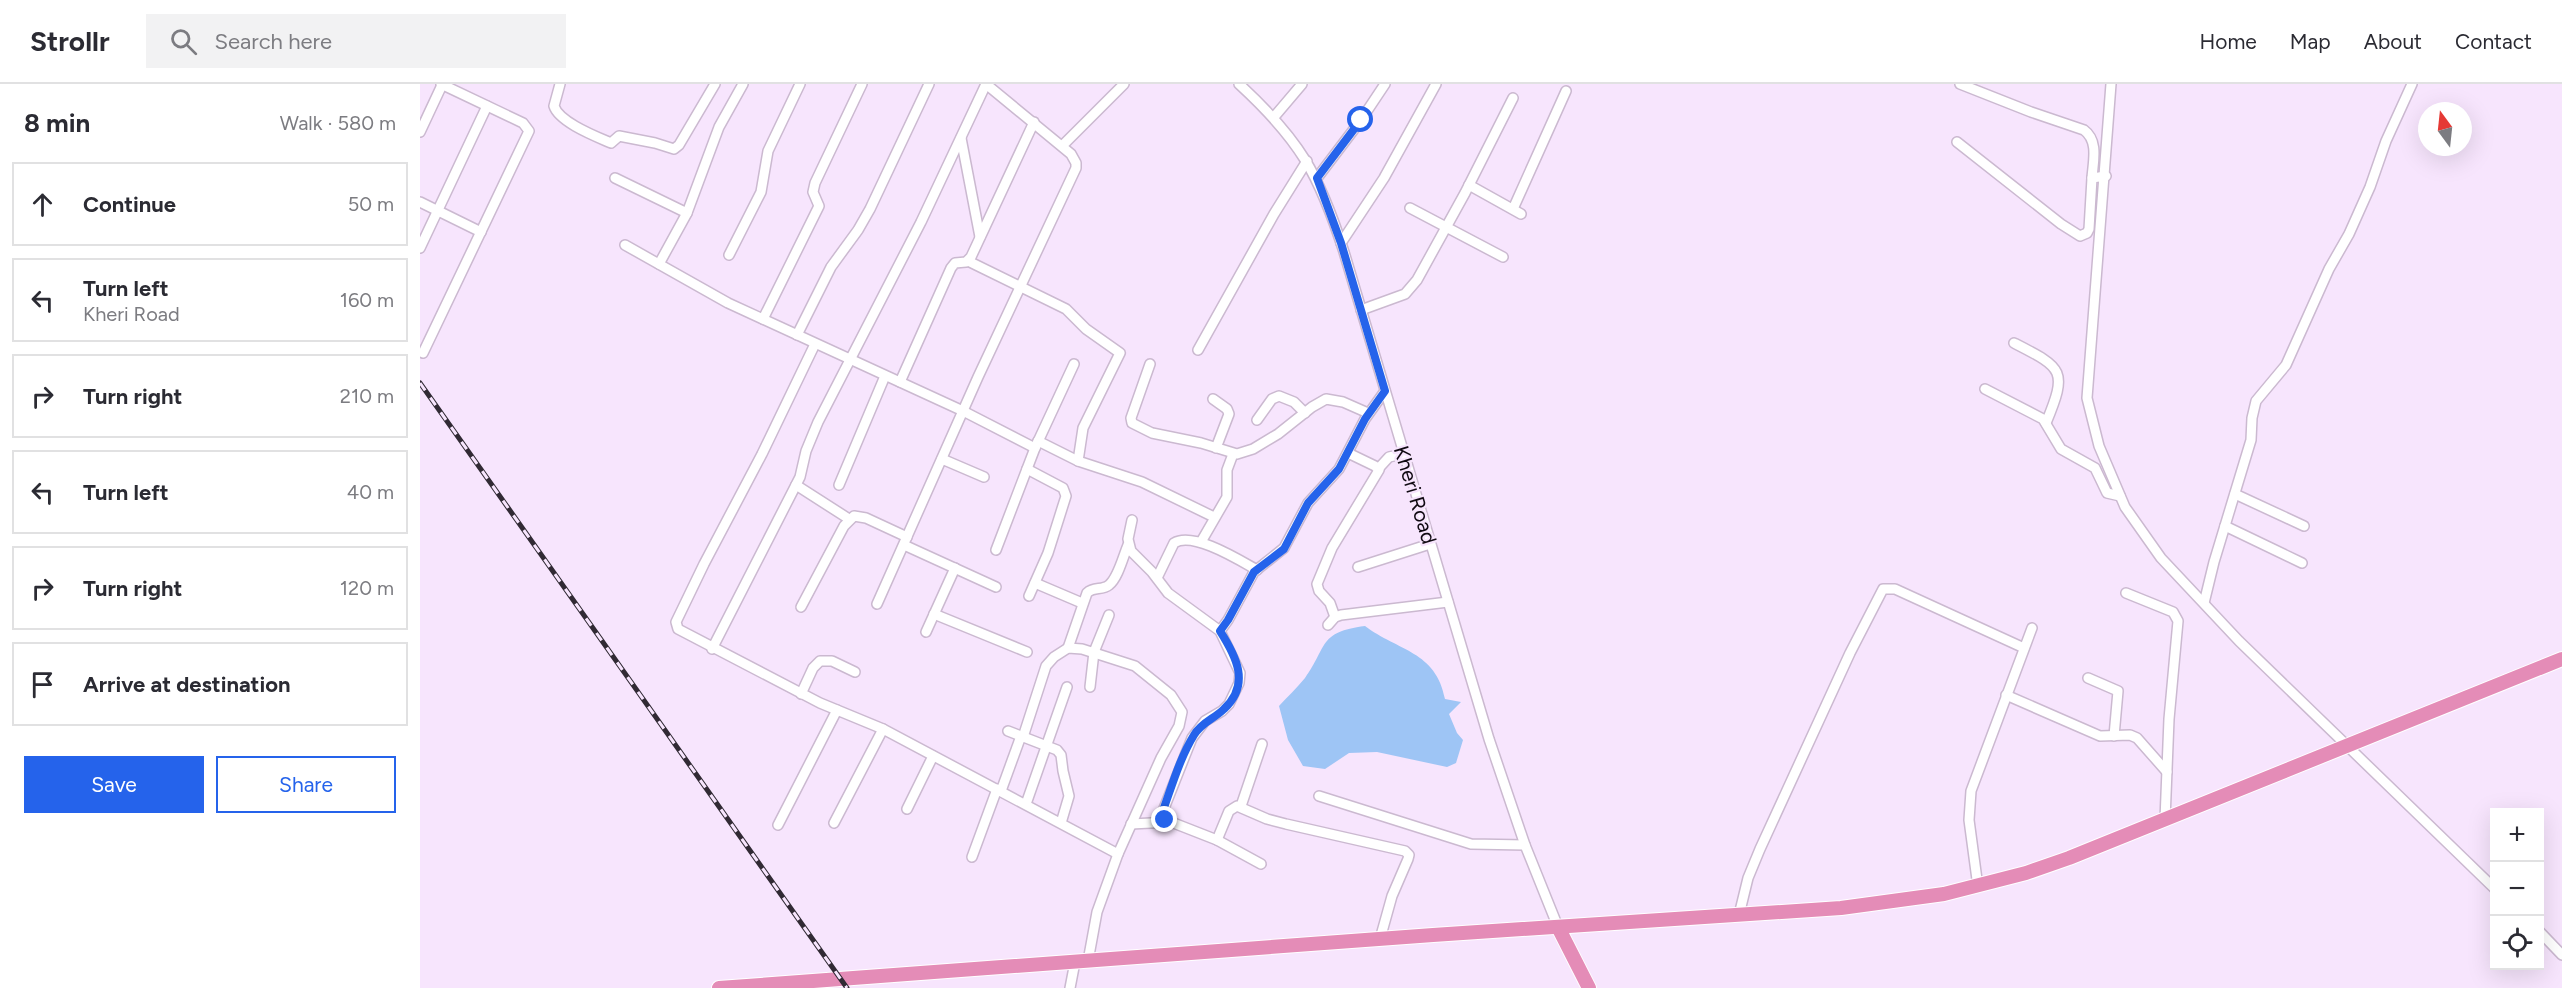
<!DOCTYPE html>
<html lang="en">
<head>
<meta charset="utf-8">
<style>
  :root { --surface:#fff; --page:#f2f2f3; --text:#2b2b33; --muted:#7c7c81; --line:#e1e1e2; --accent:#2563eb }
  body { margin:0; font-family:Figtree,sans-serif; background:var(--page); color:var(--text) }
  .controls { position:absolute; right:18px; bottom:18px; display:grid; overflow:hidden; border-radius:0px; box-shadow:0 6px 24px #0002 }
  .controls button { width:54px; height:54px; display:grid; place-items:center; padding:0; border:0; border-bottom:2px solid var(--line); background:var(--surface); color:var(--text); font:30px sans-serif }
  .compass { position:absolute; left:1998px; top:18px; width:54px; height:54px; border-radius:50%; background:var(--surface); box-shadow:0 6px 24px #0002; rotate:345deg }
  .stop { position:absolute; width:18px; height:18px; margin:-14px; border:4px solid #2563eb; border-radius:50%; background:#fff }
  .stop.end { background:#2563eb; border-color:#fff; box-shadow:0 2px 6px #0008 }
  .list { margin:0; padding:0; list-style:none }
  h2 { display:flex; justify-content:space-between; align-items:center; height:78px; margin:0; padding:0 24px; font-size:26px }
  h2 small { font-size:20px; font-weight:400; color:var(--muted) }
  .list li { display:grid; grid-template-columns:39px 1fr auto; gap:18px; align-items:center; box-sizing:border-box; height:84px; margin:0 12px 12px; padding:0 12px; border:2px solid var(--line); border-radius:0px }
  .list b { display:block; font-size:22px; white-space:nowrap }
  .list p { margin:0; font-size:20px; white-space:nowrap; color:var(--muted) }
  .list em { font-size:20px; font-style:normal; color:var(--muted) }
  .actions { display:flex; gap:12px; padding:18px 24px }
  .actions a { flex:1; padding:14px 0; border:2px solid var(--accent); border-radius:0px; text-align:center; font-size:21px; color:var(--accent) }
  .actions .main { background:var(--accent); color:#fff }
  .icon { flex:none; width:33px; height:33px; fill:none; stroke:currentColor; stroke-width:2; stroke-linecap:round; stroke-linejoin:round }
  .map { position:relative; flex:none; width:2142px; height:904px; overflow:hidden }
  header { display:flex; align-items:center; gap:36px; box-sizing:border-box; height:84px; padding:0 30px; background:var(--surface); border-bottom:2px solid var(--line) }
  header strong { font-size:28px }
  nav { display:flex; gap:33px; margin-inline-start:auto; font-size:21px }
  .search { width:420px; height:54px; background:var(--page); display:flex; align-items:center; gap:15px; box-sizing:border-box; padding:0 21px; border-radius:0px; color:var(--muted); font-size:22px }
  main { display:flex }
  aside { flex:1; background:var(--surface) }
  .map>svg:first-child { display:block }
  .water { fill:#9ec5f5 }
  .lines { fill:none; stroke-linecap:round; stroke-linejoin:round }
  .minor-casing { stroke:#cbb9d0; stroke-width:12 }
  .highway-casing { stroke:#fff; stroke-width:16 }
  .minor { stroke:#fff; stroke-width:9 }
  .highway { stroke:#e48cb7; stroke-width:14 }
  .rail-casing { stroke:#312a34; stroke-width:5 }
  .rail { stroke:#f7e5fd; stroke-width:3; stroke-dasharray:9; stroke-linecap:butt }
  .route { stroke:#2563eb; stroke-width:8 }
  .labels { text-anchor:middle; stroke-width:4.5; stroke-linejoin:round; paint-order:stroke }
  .street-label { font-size:21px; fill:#100a12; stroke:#f7e5fd }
</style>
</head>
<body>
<header>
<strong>Strollr</strong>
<div class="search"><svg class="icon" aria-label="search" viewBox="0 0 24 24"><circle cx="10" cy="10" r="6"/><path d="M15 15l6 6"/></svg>Search here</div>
<nav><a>Home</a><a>Map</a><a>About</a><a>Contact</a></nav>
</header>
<main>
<aside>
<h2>8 min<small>Walk · 580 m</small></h2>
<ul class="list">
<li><svg class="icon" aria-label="ahead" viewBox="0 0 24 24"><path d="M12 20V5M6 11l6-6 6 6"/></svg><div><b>Continue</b></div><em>50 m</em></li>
<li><svg class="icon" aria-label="left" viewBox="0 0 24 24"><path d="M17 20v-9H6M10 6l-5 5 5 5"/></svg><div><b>Turn left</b><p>Kheri Road</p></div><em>160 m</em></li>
<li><svg class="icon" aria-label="right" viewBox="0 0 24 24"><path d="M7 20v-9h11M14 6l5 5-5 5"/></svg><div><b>Turn right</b></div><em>210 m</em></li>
<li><svg class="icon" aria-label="left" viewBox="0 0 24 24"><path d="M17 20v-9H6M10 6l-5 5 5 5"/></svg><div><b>Turn left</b></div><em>40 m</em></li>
<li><svg class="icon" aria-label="right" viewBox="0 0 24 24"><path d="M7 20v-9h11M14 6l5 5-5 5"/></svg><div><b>Turn right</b></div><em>120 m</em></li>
<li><svg class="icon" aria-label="arrive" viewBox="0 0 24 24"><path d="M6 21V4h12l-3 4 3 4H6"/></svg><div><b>Arrive at destination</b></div></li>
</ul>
<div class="actions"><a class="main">Save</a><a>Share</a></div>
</aside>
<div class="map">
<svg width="2142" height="904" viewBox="0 0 2142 904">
  <rect width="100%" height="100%" fill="#f7e5fd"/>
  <path class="water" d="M945,542c33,25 71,25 80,73l16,3 -12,12 8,19 6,7 -7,23 -9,4 -70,-15 -28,1 -24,16 -22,-3 -15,-26 -9,-34c8,-9 18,-18 26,-28 23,-32 13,-46 60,-52z"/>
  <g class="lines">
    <g class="minor-casing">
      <g id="minor">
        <path d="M140,0l-6,22c5,16 41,30 57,37l8,-7 36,7 19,6 5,-4 36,-61"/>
        <path d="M819,0c61,56 80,90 105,168l145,487 36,106 33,82"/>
        <path d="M1540,0l71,28 53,18c15,11 9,32 8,48"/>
        <path d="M1691,0l-24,314 12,48 26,61 36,51 78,83 255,247"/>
        <path d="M854,33l28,-33"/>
        <path d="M0,48l22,-47"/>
        <path d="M541,54l19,99"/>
        <path d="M1537,58l104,82 19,12 7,-3 2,-4 3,-51 14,-2"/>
        <path d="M642,62l62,-62"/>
        <path d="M195,94l72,35"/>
        <path d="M897,94l44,-58 24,-36"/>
        <path d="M1049,101l52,29"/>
        <path d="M0,118l61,30"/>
        <path d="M990,124l93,49"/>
        <path d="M1093,125l53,-118"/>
        <path d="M921,159l43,-65 52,-94"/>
        <path d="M205,161l103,58 235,108 72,37"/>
        <path d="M0,164l67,-142"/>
        <path d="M309,171l32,-63 7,-41 32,-67"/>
        <path d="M548,177l98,48 20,20 34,24 -37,75 -5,33"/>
        <path d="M239,180l28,-51 32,-86 24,-43"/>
        <path d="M941,226l44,-16 12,-14 48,-87 48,-95"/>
        <path d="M343,235l56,-113 -6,-14 2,-9 47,-99"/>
        <path d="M377,251l34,-68 27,-37 12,-21 59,-125"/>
        <path d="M1594,259c49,25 54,27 32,80"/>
        <path d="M395,260l-53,110 -58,110 -28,58 2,7 142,74 63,26 235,125"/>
        <path d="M778,266l76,-136 33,-53"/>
        <path d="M3,269l106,-222 -6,-8 -82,-39"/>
        <path d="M730,280l-19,54 1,5 20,10 49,10 36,11 16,-5 25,-15 34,-27 14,-8 17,3 25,11"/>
        <path d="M480,298l51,-114 4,-5 11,-1 5,-5 63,-135"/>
        <path d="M1565,305l58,30 18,30 34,19 12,25 13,3"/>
        <path d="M793,315l14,10 2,5 -13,34"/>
        <path d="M837,336l15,-21 7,-3 15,6 11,11"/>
        <path d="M618,357l40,20 64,21 72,35"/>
        <path d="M522,375l42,18"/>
        <path d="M607,385l36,19 3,8 -18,57 -19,43"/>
        <path d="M958,385l11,-12 14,-3"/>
        <path d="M376,401l53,34"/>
        <path d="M419,401l46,-109"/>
        <path d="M1815,410l69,32"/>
        <path d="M712,436l-4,19 3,12 21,21 16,21 52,38 20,42 -1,10 -10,21 -7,7 -17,10 -13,17 -33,83"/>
        <path d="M1805,442l77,37"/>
        <path d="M781,458l26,-45v-27l6,-16"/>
        <path d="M484,461l92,42"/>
        <path d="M576,466l39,-102 39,-84"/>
        <path d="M938,483l72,-23"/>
        <path d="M737,494l17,-35c19,-12 65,17 83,27"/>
        <path d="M615,499l47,20"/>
        <path d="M1706,509l47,19 5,9 -9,98 -4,101"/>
        <path d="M1784,519l10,-41 37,-122 1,-22 4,-17 30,-36 43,-96 20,-35 21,-47 16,-46 26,-57"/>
        <path d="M457,520l101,-227 98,-209v-5l-5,-9 -85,-70"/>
        <path d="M381,523l43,-81 10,-10 12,2 41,19"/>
        <path d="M514,530l93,38"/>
        <path d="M915,533l-5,-14 -11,-12 -2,-7 15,-36 47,-78 -4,-4 -27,-13"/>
        <path d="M908,541l7,-8 6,-2 107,-13"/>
        <path d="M800,547l8,-11 26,-48 30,-24 24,-45 31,-34 26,-50 20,-28"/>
        <path d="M506,548l29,-64"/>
        <path d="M648,564l19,-55c7,-7 15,-2 22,-8 9,-7 14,-28 19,-40"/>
        <path d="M292,565l88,-172 6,-26 12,-29 103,-200 65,-138"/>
        <path d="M1668,594l30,13 -4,45"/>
        <path d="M670,603l4,-35 15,-37"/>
        <path d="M381,610l12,-26 7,-7h12l23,11"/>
        <path d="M1586,611l94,41 30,-1 7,3 30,34"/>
        <path d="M588,647l49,19 4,5 2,16 6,25 -8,27"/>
        <path d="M603,653l23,-71 8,-9 14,-9 14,1 53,17 36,29 11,17 -3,14 -18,32 -43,96 -21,58 -9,49"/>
        <path d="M581,707l20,-55"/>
        <path d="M899,712l152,48 54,1"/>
        <path d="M606,720l41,-117"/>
        <path d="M821,722l21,-62"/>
        <path d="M487,725l26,-53"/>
        <path d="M414,739l49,-94"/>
        <path d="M711,740l40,-2 46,18 44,24"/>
        <path d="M358,741l59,-115"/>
        <path d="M797,756l12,-29 8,-5 30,13 19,5 119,27 4,4 -1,4 -16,37 -12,43"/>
        <path d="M552,773l25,-68"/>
        <path d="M1558,803l-9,-67 2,-29 61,-163"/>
        <path d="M1319,831l9,-37 12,-29 90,-196 33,-64h12l129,59"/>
        <path d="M2120,848l22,23"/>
        <path d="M650,904l5,-26"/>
      </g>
    </g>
    <g class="highway-casing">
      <g id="highway">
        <path d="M1138,843l31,61"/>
        <path d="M299,904l714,-53 408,-27 103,-14 82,-21 43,-15 493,-199"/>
      </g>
    </g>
    <use href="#minor" class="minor"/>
    <use href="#highway" class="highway"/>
    <g class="rail-casing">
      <path id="rail" d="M0,299l427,605"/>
    </g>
    <use href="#rail" class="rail"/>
  </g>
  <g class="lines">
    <path class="route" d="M745,736l-6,1c11,-28 19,-60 35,-86 8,-13 20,-16 30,-26 27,-25 12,-53 -4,-78l8,-11 26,-48 30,-23 24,-46 31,-34 26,-50 20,-28 -44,-148 -24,-65 44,-58"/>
  </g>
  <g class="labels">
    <g class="street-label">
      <text transform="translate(995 411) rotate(73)" y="7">Kheri Road</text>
    </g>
  </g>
</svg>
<div class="controls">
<button>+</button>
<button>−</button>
<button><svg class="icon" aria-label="locate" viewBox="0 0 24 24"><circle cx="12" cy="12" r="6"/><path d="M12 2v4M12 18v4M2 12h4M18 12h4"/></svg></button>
</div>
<svg class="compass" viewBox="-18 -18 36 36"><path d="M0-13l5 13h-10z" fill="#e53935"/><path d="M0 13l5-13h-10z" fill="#7c7c81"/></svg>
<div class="stop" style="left:941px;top:36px"></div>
<div class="stop end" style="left:745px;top:736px"></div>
</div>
</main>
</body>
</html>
